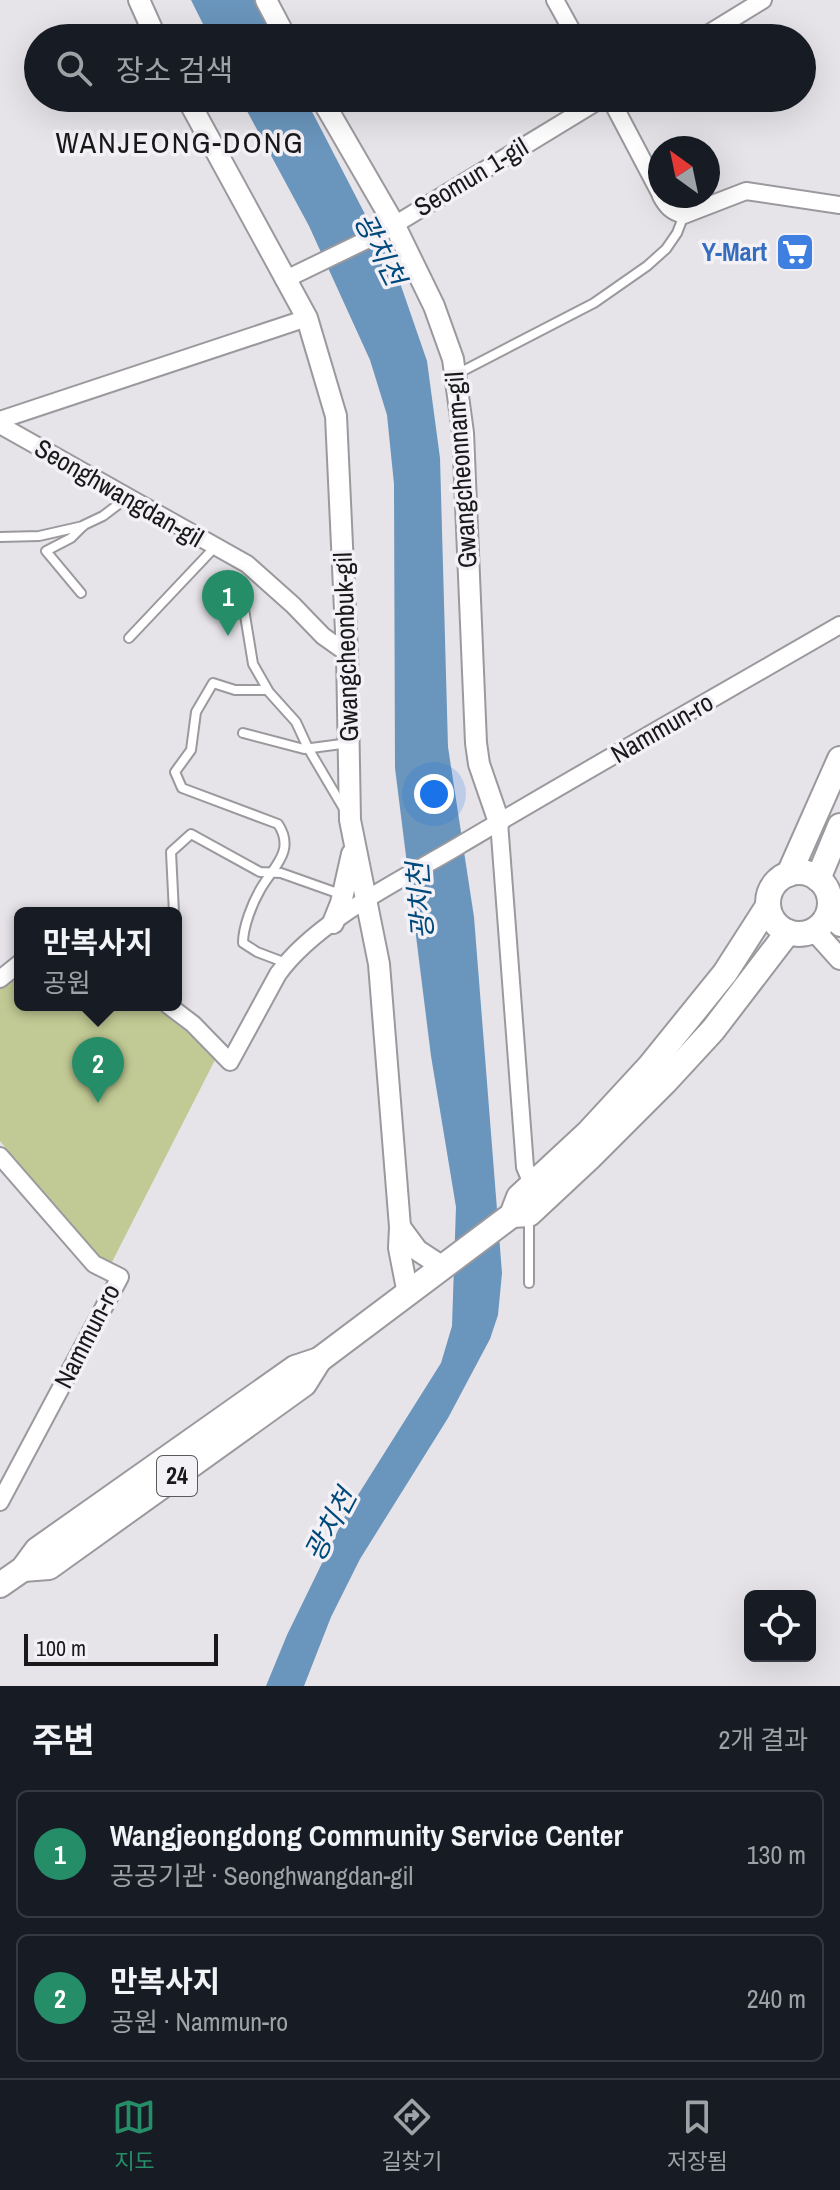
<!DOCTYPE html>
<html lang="ko">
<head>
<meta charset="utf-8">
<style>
  :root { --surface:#171b24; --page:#20242c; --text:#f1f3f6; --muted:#9ea1a6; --line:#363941; --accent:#268d69 }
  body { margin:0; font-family:"Archivo Narrow","Noto Sans KR",sans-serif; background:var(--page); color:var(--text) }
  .controls { position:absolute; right:24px; bottom:24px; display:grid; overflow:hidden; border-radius:12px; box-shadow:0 8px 32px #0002 }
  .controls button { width:72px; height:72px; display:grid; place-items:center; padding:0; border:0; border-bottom:2px solid var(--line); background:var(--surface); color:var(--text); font:40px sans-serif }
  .compass { position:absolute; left:648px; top:136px; width:72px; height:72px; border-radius:50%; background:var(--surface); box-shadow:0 8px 32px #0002; rotate:327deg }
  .scale { position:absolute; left:24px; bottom:20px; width:194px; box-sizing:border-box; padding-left:8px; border:4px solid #19191a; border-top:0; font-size:22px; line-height:28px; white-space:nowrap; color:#19191a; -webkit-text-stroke:6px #f3f1f6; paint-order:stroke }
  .you { position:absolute; left:434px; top:794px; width:28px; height:28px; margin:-20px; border:6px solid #fff; border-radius:50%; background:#1a73e8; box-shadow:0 0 0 12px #1a73e833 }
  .badge { display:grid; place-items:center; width:52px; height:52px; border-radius:50%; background:var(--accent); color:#fff; font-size:26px; font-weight:700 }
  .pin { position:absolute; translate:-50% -66px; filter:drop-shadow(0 2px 4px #0008) }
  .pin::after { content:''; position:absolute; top:42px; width:28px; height:24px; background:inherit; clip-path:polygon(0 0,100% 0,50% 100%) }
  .popup { position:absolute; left:14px; top:907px; width:168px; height:104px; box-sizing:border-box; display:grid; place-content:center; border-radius:12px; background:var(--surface); filter:drop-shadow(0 2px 6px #0005); font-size:26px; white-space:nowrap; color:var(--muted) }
  .popup b { font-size:30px; color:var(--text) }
  .popup::after { content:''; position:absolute; left:50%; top:100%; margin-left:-16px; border:16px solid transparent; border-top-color:var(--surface) }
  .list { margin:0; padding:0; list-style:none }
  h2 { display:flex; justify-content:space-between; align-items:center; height:104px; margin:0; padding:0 32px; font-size:34px }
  h2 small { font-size:26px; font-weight:400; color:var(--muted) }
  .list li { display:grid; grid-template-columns:52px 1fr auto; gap:24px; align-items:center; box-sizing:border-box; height:128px; margin:0 16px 16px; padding:0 16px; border:2px solid var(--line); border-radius:12px }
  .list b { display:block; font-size:30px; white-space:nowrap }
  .list p { margin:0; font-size:26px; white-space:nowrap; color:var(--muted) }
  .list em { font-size:26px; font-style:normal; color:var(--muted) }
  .icon { flex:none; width:44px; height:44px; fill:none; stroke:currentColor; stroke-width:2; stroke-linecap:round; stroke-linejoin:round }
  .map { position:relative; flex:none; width:840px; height:1686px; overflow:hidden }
  .search { position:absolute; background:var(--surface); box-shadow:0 8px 32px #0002; left:24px; right:24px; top:24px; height:88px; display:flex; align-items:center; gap:20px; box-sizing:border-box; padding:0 28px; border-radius:44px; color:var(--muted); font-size:30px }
  .sheet { height:392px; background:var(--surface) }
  nav { display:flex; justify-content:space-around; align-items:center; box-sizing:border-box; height:112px; border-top:2px solid var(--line); background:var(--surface); font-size:22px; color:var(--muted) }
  nav a { display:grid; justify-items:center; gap:4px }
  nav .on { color:var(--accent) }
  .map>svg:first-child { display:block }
  .green { fill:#c1ca94 }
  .water { fill:#6a95bc }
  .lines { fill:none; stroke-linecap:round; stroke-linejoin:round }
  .service-casing { stroke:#9b999d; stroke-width:12 }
  .minor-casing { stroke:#9b999d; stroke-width:20 }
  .tertiary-casing { stroke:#9b999d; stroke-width:24 }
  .primary-casing { stroke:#9b999d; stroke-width:28 }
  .service { stroke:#fff; stroke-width:8 }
  .minor { stroke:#fff; stroke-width:16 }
  .tertiary { stroke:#fff; stroke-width:20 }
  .primary { stroke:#fff; stroke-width:24 }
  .labels { text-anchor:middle; stroke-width:7; stroke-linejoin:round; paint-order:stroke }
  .shield { fill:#f3f1f6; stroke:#5a5a5c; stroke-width:2 }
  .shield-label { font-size:24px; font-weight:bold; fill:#19191a }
  .street-label { font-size:26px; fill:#19191a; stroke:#f3f1f6 }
  .shop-label { font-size:26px; font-weight:bold; fill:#366cbe; stroke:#f3f1f6; text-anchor:end }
  .water-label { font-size:28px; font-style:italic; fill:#00497b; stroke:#f3f1f6 }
  .quarter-label { font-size:30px; letter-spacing:2px; fill:#19191a; stroke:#f3f1f6 }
</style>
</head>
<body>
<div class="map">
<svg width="840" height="1686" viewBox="0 0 840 1686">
  <rect width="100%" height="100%" fill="#e6e4e8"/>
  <path class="green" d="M20,968v37h133l64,51 -105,206 -19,-7 -93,-114v-157z"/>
  <g class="water">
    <path d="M191,0h63l19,38h-63z"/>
    <path d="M240,98h65l94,182 28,81 13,97 8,289 26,170 28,356 -4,42 -8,24 -42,79 -88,141 -29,58 -27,69h-38l21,-51 59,-121 95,-151 11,-37 4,-119 -25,-151 -36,-288 -1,-284 -7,-69 -17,-55 -61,-134z"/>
  </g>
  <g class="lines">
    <g class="service-casing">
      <g id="service">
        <path d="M457,374l137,-71 53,-37 19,-17 11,-16 7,-18"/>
        <path d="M0,537l39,-1 44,-10"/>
        <path d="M81,593l-35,-42 25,-13 13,-13 19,-9 25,-19"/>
        <path d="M243,603l10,61 16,28 27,30 12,26 36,61"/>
        <path d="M129,638l86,-91"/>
        <path d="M267,690h-32l-22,-7 -17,29 -5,38 -16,22 7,16 96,36c18,27 -5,43 -18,66 -8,14 -17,37 -17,53l14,9 29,11"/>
        <path d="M243,733l61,16 45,-6"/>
        <path d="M174,913l-3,-61 20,-18 69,38 21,1 62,22"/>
        <path d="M529,1216v67"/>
      </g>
    </g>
    <g class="minor-casing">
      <g id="minor">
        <path d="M555,0l21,38"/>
        <path d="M701,38l62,-38"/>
        <path d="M610,98l50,95"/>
        <path d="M661,196c6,11 11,16 23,19l62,-24 94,14"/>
        <path d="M284,280l97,-47 222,-135"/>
        <path d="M0,420l307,-102"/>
        <path d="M0,425l247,139 46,41 30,31 24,17"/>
        <path d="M499,822l26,345 8,19"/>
        <path d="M0,979l20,-16"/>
        <path d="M168,1005l25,19 37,38 48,-88c38,-53 121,-93 177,-126 128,-76 257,-149 385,-223"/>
        <path d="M0,1156l94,108 26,13 -120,225"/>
      </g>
    </g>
    <g class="tertiary-casing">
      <g id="tertiary">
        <path d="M139,0l17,38"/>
        <path d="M266,0l20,38"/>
        <path d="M187,98l120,220 29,98 11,237 3,167 29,144 21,263 -1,21 9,46"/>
        <path d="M321,98l73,126 40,82 19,53 10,74 13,310 3,21 20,58"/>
        <path d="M828,913l12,13"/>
        <path d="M333,923l8,-20 11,-49"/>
        <path d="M814,930l26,29"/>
        <path d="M400,1227l17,23 26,17"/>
      </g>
    </g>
    <g class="primary-casing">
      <g id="primary">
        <circle cx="799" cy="903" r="31"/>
        <path d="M789,874l51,-115"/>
        <path d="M818,879l22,-53"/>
        <path d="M512,1215l17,-1 60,-56 76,-76 48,-52 75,-98"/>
        <path d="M23,1569l26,-2 255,-183 15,-24"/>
        <path d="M0,1585l23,-16 14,-19 258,-182 24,-8 193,-145 7,-18 70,-65 60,-65 76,-94 43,-67"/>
      </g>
    </g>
    <use href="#service" class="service"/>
    <use href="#minor" class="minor"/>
    <use href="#tertiary" class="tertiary"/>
    <use href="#primary" class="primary"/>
  </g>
  <defs>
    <g id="supermarket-square" transform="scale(2)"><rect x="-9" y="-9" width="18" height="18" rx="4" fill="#3f7fe0" stroke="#f3f1f6"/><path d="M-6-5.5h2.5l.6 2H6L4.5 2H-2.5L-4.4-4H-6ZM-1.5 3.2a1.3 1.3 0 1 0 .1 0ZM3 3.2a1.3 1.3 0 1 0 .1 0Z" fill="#fff"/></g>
  </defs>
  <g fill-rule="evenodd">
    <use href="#supermarket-square" x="795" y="252"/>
  </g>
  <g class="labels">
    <rect class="shield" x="157" y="1456" width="40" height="40" rx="6"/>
    <g class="shield-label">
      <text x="177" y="1484">24</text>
    </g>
    <g class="street-label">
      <text transform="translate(471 177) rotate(-31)" y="9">Seomun 1-gil</text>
      <text transform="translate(461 470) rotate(-94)" y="9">Gwangcheonnam-gil</text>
      <text transform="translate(119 493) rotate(30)" y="9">Seonghwangdan-gil</text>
      <text transform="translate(346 647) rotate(-92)" y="9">Gwangcheonbuk-gil</text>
      <text transform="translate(662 728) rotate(-30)" y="9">Nammun-ro</text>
      <text transform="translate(87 1336) rotate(-63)" y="9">Nammun-ro</text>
    </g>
    <g class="shop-label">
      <text x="767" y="261">Y-Mart</text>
    </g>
    <g class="water-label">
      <text transform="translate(380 249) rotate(63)" y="10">광치천</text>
      <text transform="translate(420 901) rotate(-94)" y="10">광치천</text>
      <text transform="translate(330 1525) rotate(-62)" y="10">광치천</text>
    </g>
    <g class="quarter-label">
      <text x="180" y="153">WANJEONG-DONG</text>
    </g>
  </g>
</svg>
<div class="controls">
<button><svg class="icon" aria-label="locate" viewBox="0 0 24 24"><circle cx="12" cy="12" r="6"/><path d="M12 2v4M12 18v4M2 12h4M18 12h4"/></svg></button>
</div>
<svg class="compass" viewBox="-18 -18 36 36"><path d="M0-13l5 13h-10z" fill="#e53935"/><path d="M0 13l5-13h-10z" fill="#9ea1a6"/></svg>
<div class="scale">100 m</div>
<div class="you"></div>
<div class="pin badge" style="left:228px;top:636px">1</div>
<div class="pin badge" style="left:98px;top:1103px">2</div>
<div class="popup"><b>만복사지</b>공원</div>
<div class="search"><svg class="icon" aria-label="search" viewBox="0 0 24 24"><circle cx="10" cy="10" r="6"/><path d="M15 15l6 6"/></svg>장소 검색</div>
</div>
<section class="sheet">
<h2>주변<small>2개 결과</small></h2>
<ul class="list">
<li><span class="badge">1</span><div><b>Wangjeongdong Community Service Center</b><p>공공기관 · Seonghwangdan-gil</p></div><em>130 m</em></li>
<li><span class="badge">2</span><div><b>만복사지</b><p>공원 · Nammun-ro</p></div><em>240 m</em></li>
</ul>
</section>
<nav>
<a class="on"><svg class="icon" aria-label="map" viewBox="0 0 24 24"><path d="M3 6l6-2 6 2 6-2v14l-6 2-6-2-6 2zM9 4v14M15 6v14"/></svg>지도</a>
<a><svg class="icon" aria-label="directions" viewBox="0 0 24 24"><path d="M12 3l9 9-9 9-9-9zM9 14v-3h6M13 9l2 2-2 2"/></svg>길찾기</a>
<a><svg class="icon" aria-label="saved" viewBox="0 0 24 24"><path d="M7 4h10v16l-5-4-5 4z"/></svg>저장됨</a>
</nav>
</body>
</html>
